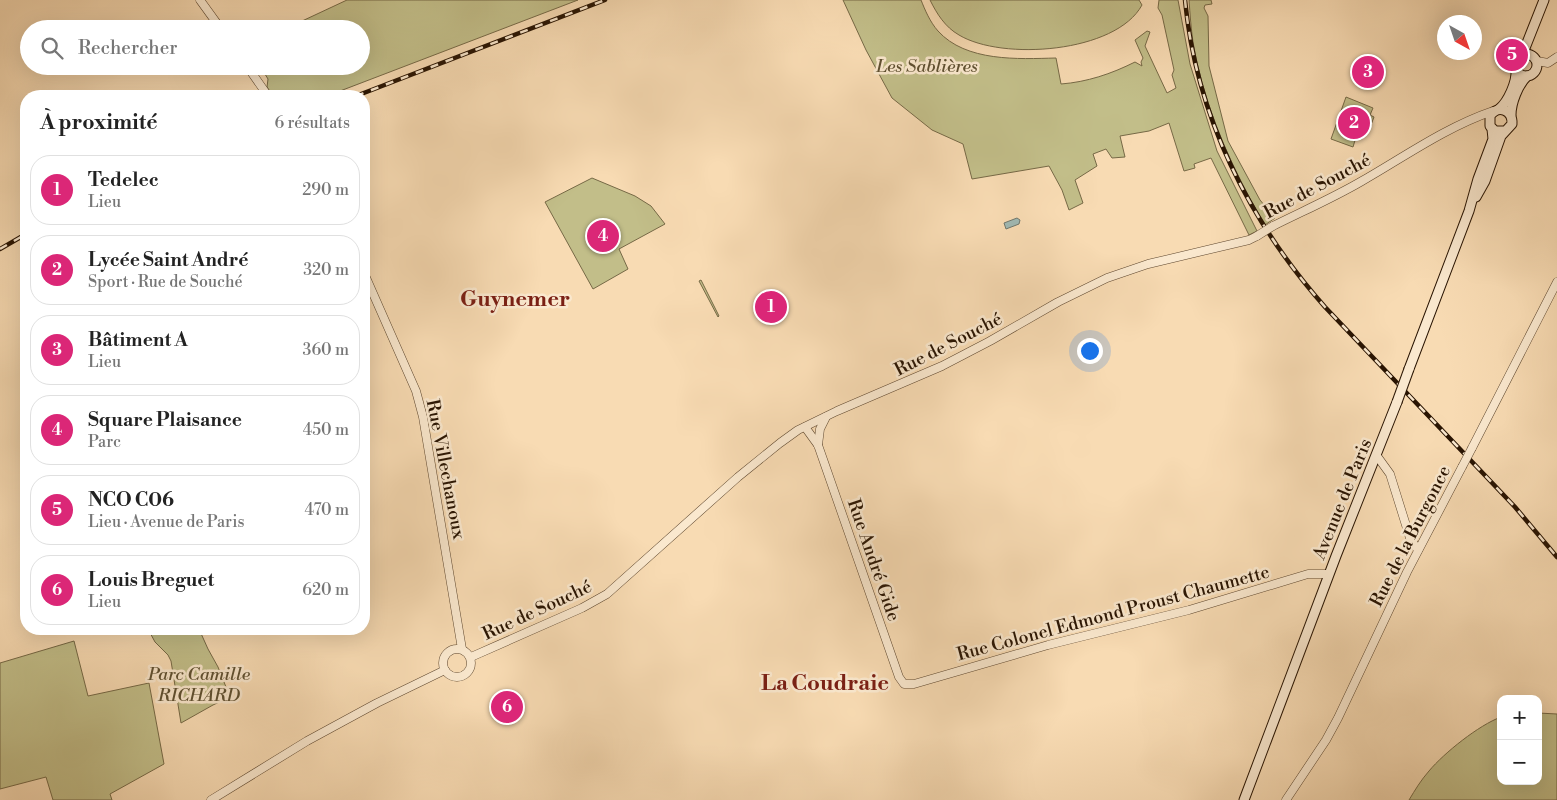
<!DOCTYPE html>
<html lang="fr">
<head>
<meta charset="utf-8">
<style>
  :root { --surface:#fff; --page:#f2f2f2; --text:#222; --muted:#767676; --line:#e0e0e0; --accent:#db2777 }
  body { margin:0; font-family:"Libre Bodoni",serif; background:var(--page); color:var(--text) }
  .controls { position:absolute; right:15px; bottom:15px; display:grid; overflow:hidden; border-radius:10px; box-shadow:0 5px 20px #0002 }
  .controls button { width:45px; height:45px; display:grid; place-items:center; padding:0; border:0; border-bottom:1px solid var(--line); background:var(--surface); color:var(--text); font:25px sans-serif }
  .compass { position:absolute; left:1437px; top:15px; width:45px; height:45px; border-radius:50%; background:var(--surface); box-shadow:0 5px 20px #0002; rotate:140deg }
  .you { position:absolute; left:1089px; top:350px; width:18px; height:18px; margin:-12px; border:4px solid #fff; border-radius:50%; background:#1a73e8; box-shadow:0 0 0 8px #1a73e833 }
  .badge { display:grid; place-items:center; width:32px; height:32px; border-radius:50%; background:var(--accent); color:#fff; font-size:16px; font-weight:700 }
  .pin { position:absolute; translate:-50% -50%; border:2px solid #fff; box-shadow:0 1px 5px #0006 }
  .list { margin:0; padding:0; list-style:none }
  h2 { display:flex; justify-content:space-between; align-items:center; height:65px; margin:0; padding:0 20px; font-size:21px }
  h2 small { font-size:16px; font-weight:400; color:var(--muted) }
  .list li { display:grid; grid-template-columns:32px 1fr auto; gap:15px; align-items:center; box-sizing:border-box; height:70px; margin:0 10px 10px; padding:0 10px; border:1px solid var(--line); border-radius:20px }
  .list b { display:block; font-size:19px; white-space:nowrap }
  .list p { margin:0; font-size:16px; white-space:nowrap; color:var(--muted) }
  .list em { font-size:16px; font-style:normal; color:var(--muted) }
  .icon { flex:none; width:28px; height:28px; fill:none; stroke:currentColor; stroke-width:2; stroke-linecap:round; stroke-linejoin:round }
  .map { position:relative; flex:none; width:1557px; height:800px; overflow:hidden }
  .search { position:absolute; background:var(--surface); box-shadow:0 5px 20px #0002; left:20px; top:20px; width:350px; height:55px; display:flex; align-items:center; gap:12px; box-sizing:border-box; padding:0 18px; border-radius:28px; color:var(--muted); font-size:19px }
  .panel { position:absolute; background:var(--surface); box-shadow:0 5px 20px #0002; left:20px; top:90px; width:350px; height:545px; border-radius:20px }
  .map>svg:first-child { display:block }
  .green { fill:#c2be89; stroke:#766946 }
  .water { fill:#9fb9b4; stroke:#70776d }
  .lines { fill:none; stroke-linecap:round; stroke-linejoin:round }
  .tertiary-casing { stroke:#5d462e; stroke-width:9 }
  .secondary-casing { stroke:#291402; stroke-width:11 }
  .tertiary { stroke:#fae8ce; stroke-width:8 }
  .secondary { stroke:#fae8ce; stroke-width:9 }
  .rail-casing { stroke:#291402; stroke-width:4.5 }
  .rail { stroke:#fae8ce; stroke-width:2.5; stroke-dasharray:8; stroke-linecap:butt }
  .tertiary-bridge-casing { stroke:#5d462e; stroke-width:9; stroke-linecap:butt }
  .secondary-bridge-casing { stroke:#291402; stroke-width:11; stroke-linecap:butt }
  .tertiary-bridge { stroke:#fae8ce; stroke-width:8 }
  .secondary-bridge { stroke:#fae8ce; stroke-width:9 }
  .labels { text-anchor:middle; stroke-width:5; stroke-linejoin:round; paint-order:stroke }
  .park-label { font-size:18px; font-style:italic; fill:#5f5031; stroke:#fae8ce }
  .street-label { font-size:18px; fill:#291402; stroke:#fae8ce }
  .district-label { font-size:22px; font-weight:bold; fill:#7a1f14; stroke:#fae8ce }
</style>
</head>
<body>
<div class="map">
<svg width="1557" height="800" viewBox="0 0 1557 800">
  <rect width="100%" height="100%" fill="#f8dbb3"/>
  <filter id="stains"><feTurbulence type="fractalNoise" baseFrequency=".004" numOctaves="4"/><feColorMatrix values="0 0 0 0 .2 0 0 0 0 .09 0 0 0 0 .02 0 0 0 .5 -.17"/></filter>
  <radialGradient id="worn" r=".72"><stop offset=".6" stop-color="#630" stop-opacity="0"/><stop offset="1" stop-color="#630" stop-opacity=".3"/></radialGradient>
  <g class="green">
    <path d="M347,0h231l-251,96h-54l-6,-9 1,-8 -8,-13h101v-37h-76z"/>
    <path d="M843,0h78c4,10 9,22 17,31 28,31 80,28 118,27l5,26c26,-2 50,-10 74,-22l7,4 -1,-4 2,-4 -8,-18 12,-9 3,1 -5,14 22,47 9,-5 -4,-13 2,-5 -12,-55 -4,-7 1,-8h19l12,64 27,87 40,80 -8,4 -38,-77 -17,6 1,4 -11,3 -15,-48 -20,8 -29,5 5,21 -13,1 -6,-9 -13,5 4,12 -22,14 8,23 -14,7 -7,-20 -13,-24 -77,13 -9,-35 -31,-14 -40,-32 -26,-48z"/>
    <path d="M930,0h209l3,5c-26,48 -140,56 -183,30 -14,-8 -22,-21 -29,-35z"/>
    <path d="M1189,0h22l1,4 -7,1 -1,3 4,8 1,50 19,75 32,59 15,18 -10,7c-33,-56 -61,-118 -72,-183 -2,-14 -3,-28 -4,-42z"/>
    <path d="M1346,97l27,11 -3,7 4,2 -5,13 -7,9 -6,-2 -3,10 -22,-8z"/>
    <path d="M592,178l43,18 16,10 14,18 -46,25 9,20 -35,20 -48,-87z"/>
    <path d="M701,280l18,36 -1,1 -19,-36z"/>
    <path d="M148,629h51l9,20 10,18 12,30 -17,8 -32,18 -10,-62 -3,-6 -13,-13z"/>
    <path d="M74,641l14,55 61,-13 15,81 -54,30 2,6h-59l-7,-23 -46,12v-126z"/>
    <path d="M1538,713l19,1v86h-148c6,-10 12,-20 20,-29 15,-18 50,-46 72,-54v64h37z"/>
  </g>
  <path class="water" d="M1017,218l3,2 -1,4 -13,5 -2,-6z"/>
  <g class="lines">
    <g class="tertiary-casing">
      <g id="tertiary">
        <path d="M200,0l21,29"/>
        <path d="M1537,61l11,2 9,-6"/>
        <path d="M247,66l21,30"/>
        <path d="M1273,226c30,-15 60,-28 89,-45 42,-24 84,-54 131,-70"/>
        <path d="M364,273l52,118 7,26 39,232"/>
        <path d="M805,427l13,18 81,232 5,7h10l134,-39 141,-35 119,-36h21"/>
        <path d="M818,445l2,-16 6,-12"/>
        <path d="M1472,448l85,-166"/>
        <path d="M1377,456l13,18 20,64 8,12"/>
        <circle cx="457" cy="663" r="14"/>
        <path d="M471,657l111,-49 25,-14 131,-117 42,-34 18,-13 39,-19 105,-45 48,-25 68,-39 49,-24 41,-14 101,-24 8,-4"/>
        <path d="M211,800l96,-59 70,-38 68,-33"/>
        <path d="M1286,800l40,-60 12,-22 69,-146 55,-105"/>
      </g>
    </g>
    <g class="secondary-casing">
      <g id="secondary">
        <circle cx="1526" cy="65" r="11"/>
        <path d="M1521,56l4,-8 19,-48"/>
        <path d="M1499,109c9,-7 18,-27 17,-39"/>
        <path d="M1511,115c0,-12 7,-30 16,-39"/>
        <path d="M1476,197l9,-16 16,-45 11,-12c1,-14 -14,-20 -22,-8v10l5,5h10"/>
        <path d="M1409,369l60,-158 9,-32 15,-40 -1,-10"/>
        <path d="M1244,800l92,-244 61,-154"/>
      </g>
    </g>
    <use href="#tertiary" class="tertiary"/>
    <use href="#secondary" class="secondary"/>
    <g class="rail-casing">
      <g id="rail">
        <path d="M1185,0c11,116 64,221 140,307l190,200 42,50"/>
        <path d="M356,96l249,-96"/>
        <path d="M0,249l26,-15"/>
      </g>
    </g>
    <use href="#rail" class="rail"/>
    <g class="tertiary-bridge-casing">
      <g id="tertiary-bridge">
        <path d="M1257,236l16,-10"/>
        <path d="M1462,467l10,-19"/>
      </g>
    </g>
    <g class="secondary-bridge-casing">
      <path id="secondary-bridge" d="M1397,402l12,-33"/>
    </g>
    <use href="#tertiary-bridge" class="tertiary-bridge"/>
    <use href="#secondary-bridge" class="secondary-bridge"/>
  </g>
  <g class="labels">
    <g class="park-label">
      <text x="927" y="72">Les Sablières</text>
      <text x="199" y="680">Parc Camille<tspan x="199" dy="21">RICHARD</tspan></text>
    </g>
    <g class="street-label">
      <text transform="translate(1317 186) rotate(-28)" y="6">Rue de Souché</text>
      <text transform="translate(948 344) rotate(-27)" y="6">Rue de Souché</text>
      <text transform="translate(446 469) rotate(79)" y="6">Rue Villechanoux</text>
      <text transform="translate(1342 499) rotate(-68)" y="6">Avenue de Paris</text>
      <text transform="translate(1410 536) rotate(-63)" y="6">Rue de la Burgonce</text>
      <text transform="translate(874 560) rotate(71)" y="6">Rue André Gide</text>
      <text transform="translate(537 610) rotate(-25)" y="6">Rue de Souché</text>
      <text transform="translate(1113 613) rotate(-15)" y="6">Rue Colonel Edmond Proust Chaumette</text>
    </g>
    <g class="district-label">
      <text x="515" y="306">Guynemer</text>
      <text x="825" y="690">La Coudraie</text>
    </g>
  </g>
  <rect width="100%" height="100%" filter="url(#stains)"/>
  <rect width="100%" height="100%" fill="url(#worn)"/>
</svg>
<div class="controls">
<button>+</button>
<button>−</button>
</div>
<svg class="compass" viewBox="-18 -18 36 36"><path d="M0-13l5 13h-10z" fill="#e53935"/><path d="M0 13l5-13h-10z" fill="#767676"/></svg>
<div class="you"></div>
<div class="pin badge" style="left:771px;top:307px">1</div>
<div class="pin badge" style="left:1354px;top:123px">2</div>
<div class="pin badge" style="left:1368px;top:72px">3</div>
<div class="pin badge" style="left:603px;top:236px">4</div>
<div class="pin badge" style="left:1512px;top:55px">5</div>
<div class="pin badge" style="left:507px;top:707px">6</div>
<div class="search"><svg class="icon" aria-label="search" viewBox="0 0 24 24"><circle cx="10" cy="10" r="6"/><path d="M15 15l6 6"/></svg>Rechercher</div>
<section class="panel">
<h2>À proximité<small>6 résultats</small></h2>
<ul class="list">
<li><span class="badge">1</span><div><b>Tedelec</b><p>Lieu</p></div><em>290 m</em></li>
<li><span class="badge">2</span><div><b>Lycée Saint André</b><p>Sport · Rue de Souché</p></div><em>320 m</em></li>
<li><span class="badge">3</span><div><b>Bâtiment A</b><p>Lieu</p></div><em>360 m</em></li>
<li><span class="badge">4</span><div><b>Square Plaisance</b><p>Parc</p></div><em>450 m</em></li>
<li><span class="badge">5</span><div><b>NCO C06</b><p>Lieu · Avenue de Paris</p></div><em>470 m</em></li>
<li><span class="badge">6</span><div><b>Louis Breguet</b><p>Lieu</p></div><em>620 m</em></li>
</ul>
</section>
</div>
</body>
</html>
